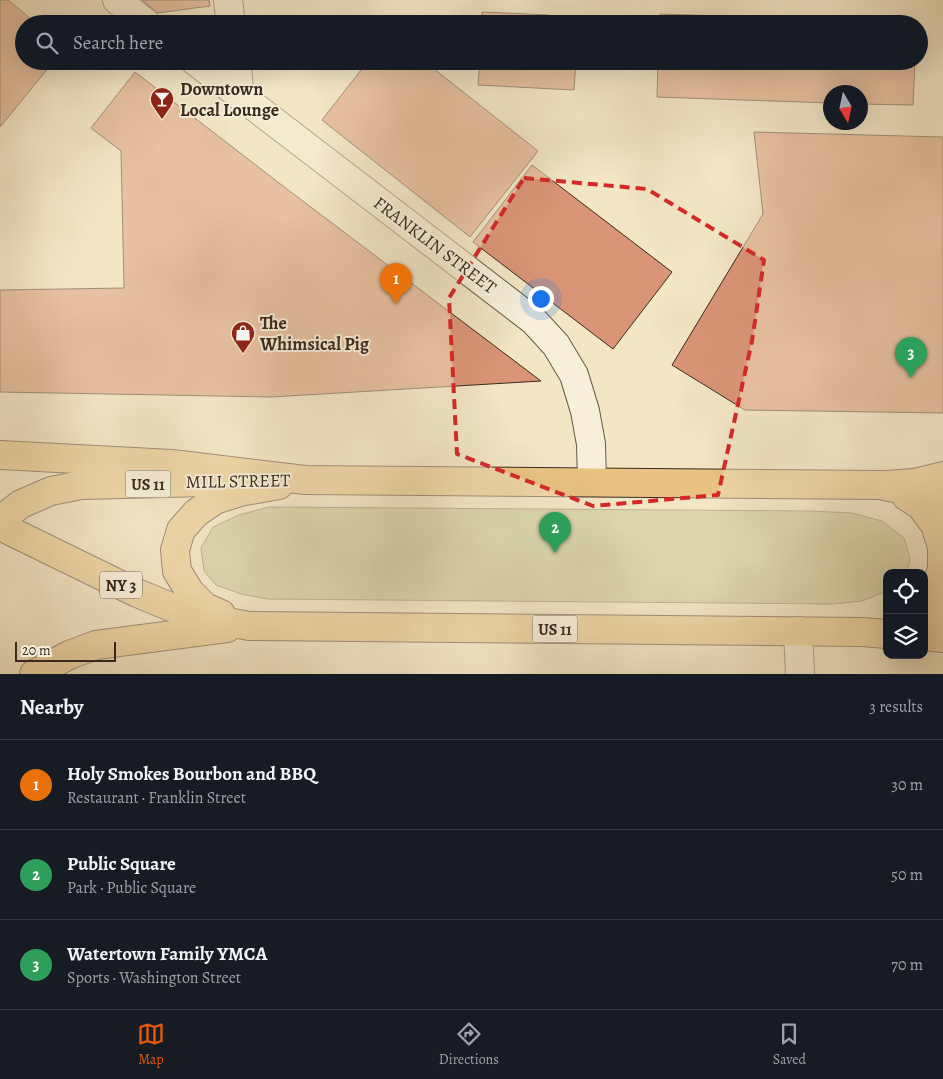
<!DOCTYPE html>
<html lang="en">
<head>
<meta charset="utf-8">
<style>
  :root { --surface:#171b24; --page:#20242c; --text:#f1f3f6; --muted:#9ea1a6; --line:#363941; --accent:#ea580c }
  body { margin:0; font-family:Alegreya,serif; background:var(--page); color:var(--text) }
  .controls { position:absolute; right:15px; bottom:15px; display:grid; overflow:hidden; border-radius:10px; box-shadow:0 5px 20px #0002 }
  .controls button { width:45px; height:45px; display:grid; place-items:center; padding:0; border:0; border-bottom:1px solid var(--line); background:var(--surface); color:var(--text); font:25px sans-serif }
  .compass { position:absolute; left:823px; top:85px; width:45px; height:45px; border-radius:50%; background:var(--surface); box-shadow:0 5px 20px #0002; rotate:171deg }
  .scale { position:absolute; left:15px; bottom:12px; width:101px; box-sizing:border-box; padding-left:5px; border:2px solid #3b291e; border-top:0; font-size:14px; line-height:18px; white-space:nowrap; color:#3b291e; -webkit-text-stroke:4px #f7efd9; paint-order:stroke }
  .you { position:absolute; left:540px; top:298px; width:18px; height:18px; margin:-12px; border:4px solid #fff; border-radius:50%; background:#1a73e8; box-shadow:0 0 0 8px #1a73e833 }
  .badge { display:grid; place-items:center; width:32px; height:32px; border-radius:50%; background:var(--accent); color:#fff; font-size:16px; font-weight:700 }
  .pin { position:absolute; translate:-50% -41px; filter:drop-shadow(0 1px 2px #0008) }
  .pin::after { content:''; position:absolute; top:26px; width:18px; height:15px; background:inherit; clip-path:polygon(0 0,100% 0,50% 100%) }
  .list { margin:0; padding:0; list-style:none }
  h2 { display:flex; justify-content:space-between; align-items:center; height:65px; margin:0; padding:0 20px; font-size:21px }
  h2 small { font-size:16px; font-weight:400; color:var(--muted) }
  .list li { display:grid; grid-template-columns:32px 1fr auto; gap:15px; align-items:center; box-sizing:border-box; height:90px; padding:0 20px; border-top:1px solid var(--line) }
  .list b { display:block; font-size:19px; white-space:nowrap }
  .list p { margin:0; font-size:16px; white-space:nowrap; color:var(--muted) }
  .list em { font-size:16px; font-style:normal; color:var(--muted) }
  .icon { flex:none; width:28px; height:28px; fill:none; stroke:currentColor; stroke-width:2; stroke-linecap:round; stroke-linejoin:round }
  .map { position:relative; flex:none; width:943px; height:674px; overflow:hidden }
  .search { position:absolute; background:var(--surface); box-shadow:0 5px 20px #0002; left:15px; right:15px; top:15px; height:55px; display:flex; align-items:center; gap:12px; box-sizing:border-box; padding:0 18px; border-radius:28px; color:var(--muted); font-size:19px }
  .sheet { height:335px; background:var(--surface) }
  nav { display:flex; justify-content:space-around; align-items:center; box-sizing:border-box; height:70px; border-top:1px solid var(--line); background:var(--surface); font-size:14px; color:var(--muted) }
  nav a { display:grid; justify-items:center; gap:2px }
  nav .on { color:var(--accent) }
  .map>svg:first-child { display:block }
  .green { fill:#c0c391; stroke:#7e7658 }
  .building { fill:#d99576; stroke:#3b291e }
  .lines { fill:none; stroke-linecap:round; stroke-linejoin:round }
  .minor-casing { stroke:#695848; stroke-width:30 }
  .major-casing { stroke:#3b291e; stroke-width:30 }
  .highway-casing { stroke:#3b291e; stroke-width:30 }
  .minor { stroke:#f7efd9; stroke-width:28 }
  .major { stroke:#e9c382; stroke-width:28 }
  .highway { stroke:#e9c382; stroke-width:28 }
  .marked { fill:none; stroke:#d62828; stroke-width:4; stroke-dasharray:10 6; stroke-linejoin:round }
  .labels { text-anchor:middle; stroke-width:4; stroke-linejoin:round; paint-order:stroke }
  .shield { fill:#f7efd9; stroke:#736456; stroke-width:1 }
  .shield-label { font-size:16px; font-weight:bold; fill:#3b291e }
  .poi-label { font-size:18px; font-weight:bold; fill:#3b291e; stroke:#f7efd9; text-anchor:start }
  .street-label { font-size:18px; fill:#3b291e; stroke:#f7efd9 }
</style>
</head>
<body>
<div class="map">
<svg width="943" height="674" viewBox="0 0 943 674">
  <rect width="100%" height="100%" fill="#f2e6c5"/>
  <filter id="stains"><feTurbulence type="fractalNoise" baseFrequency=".004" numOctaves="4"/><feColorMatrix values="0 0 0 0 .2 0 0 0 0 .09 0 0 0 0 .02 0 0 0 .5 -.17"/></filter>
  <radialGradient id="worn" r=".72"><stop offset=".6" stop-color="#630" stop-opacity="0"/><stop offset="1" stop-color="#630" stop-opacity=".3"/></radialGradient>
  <path class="green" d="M269,507l542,4 41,2 30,8 22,17 6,20 -3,15h-20v18l-25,10 -28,3 -566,-5 -27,-5 -25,-9 -12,-14 -3,-23 12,-21 26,-12z"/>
  <g class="building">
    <path d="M0,0h8l29,24h-13v37h30l-54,66z"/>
    <path d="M142,0h67l1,6 -53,7z"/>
    <path d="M482,12l67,3v9h-67z"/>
    <path d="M660,14l256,8v2h-256z"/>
    <path d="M556,16l22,1v7h-23z"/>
    <path d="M368,61h56l114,90 -68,86 -148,-117z"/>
    <path d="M480,61h96l-2,29 -96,-5z"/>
    <path d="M658,61h257l-2,44 -53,-1v-12h-30v11l-173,-6z"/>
    <path d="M135,72l148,114 258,195 -270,16 -271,-5v-102l124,-2 -3,-137 -30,-23z"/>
    <path d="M754,132l189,5v276l-198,-3 -73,-45 91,-151z"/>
    <path d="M532,165l140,107 -59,77 -140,-107z"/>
  </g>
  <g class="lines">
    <g class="minor-casing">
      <g id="minor">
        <path d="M117,0l30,24"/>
        <path d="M228,0l3,24"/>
        <path d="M195,61l339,260 22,24 18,30 11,36 6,33 1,38"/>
        <path d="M236,61l4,35"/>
        <path d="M798,631l2,43"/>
      </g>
    </g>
    <g class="major-casing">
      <g id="major">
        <path d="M886,485l28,-2 29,-7"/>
        <path d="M924,621l19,-6"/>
      </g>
    </g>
    <g class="highway-casing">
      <g id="highway">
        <path d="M0,455l172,9 133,16 575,5 33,7 30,14"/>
        <path d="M906,496l15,10 14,19 7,22v22l-7,20 -11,12"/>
        <path d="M0,520l21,-16 30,-13 30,-6 125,-3"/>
        <path d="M0,526l137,67 34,14 41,12 37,7 613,6 25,2"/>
        <path d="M221,614l-16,-7 -15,-15 -13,-21 -2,-21 6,-20 15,-17 19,-13 25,-8 39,-7"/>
        <path d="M924,636l19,2"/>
        <path d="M34,674l35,-19 27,-10 131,-17"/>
      </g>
    </g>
    <use href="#minor" class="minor"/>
    <use href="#major" class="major"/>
    <use href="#highway" class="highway"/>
  </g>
  <path d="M0 0H943V674H0ZM524,178l123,11 117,71 -12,81 -34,154 -125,11 -136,-52 -8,-156z" fill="#f2e6c5" fill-opacity=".55" fill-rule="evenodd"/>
  <path class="marked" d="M524,178l123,11 117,71 -12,81 -34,154 -125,11 -136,-52 -8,-156z"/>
  <defs>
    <g id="bar-pin" transform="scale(1.25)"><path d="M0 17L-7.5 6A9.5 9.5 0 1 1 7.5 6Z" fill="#8f2418" stroke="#f7efd9"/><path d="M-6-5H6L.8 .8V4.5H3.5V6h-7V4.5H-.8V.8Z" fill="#fff"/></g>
    <g id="shop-pin" transform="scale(1.25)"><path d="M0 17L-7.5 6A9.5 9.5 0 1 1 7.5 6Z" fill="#8f2418" stroke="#f7efd9"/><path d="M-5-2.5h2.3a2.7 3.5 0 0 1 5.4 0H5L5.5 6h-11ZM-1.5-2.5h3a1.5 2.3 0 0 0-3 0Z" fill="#fff"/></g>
  </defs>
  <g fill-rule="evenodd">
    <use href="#bar-pin" x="162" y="99"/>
    <use href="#shop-pin" x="243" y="333"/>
  </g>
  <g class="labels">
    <g class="shield">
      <rect x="125.5" y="470.5" width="45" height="27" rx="4"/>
      <rect x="100" y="571.5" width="42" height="27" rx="4"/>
      <rect x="532.5" y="615.5" width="45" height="27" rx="4"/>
    </g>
    <g class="shield-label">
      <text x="148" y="490">US 11</text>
      <text x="121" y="591">NY 3</text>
      <text x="555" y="635">US 11</text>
    </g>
    <g class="poi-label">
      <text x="180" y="95">Downtown<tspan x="180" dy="21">Local Lounge</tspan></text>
      <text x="260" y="329">The<tspan x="260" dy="21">Whimsical Pig</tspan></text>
    </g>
    <g class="street-label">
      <text transform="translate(435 245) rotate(37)" y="6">FRANKLIN STREET</text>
      <text transform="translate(238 481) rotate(-1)" y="6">MILL STREET</text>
    </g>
  </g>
  <rect width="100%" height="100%" filter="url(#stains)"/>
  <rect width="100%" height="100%" fill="url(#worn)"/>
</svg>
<div class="controls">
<button><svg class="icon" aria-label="locate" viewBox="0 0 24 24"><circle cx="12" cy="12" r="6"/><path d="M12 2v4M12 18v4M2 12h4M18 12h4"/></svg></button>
<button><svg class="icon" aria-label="layers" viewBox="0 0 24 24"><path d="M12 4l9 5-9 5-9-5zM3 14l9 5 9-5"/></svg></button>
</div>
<svg class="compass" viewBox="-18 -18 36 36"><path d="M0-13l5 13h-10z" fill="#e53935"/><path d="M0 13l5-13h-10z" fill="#9ea1a6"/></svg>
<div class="scale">20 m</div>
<div class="you"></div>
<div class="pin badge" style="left:396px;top:304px;background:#e8710a">1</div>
<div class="pin badge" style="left:555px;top:553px;background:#2e9e5b">2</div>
<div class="pin badge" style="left:911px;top:378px;background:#2e9e5b">3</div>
<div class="search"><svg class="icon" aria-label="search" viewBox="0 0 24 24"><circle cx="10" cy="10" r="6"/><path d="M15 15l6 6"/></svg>Search here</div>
</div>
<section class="sheet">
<h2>Nearby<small>3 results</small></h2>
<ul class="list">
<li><span class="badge" style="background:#e8710a">1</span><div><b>Holy Smokes Bourbon and BBQ</b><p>Restaurant · Franklin Street</p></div><em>30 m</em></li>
<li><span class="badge" style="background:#2e9e5b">2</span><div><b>Public Square</b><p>Park · Public Square</p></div><em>50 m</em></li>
<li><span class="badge" style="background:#2e9e5b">3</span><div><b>Watertown Family YMCA</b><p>Sports · Washington Street</p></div><em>70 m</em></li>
</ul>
</section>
<nav>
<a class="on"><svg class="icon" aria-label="map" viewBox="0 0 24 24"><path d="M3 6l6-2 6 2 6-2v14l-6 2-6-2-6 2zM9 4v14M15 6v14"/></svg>Map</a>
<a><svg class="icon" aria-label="directions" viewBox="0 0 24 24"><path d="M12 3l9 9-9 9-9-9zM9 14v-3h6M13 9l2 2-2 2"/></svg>Directions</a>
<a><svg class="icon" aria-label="saved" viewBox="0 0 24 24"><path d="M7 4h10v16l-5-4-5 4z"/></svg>Saved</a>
</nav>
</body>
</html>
